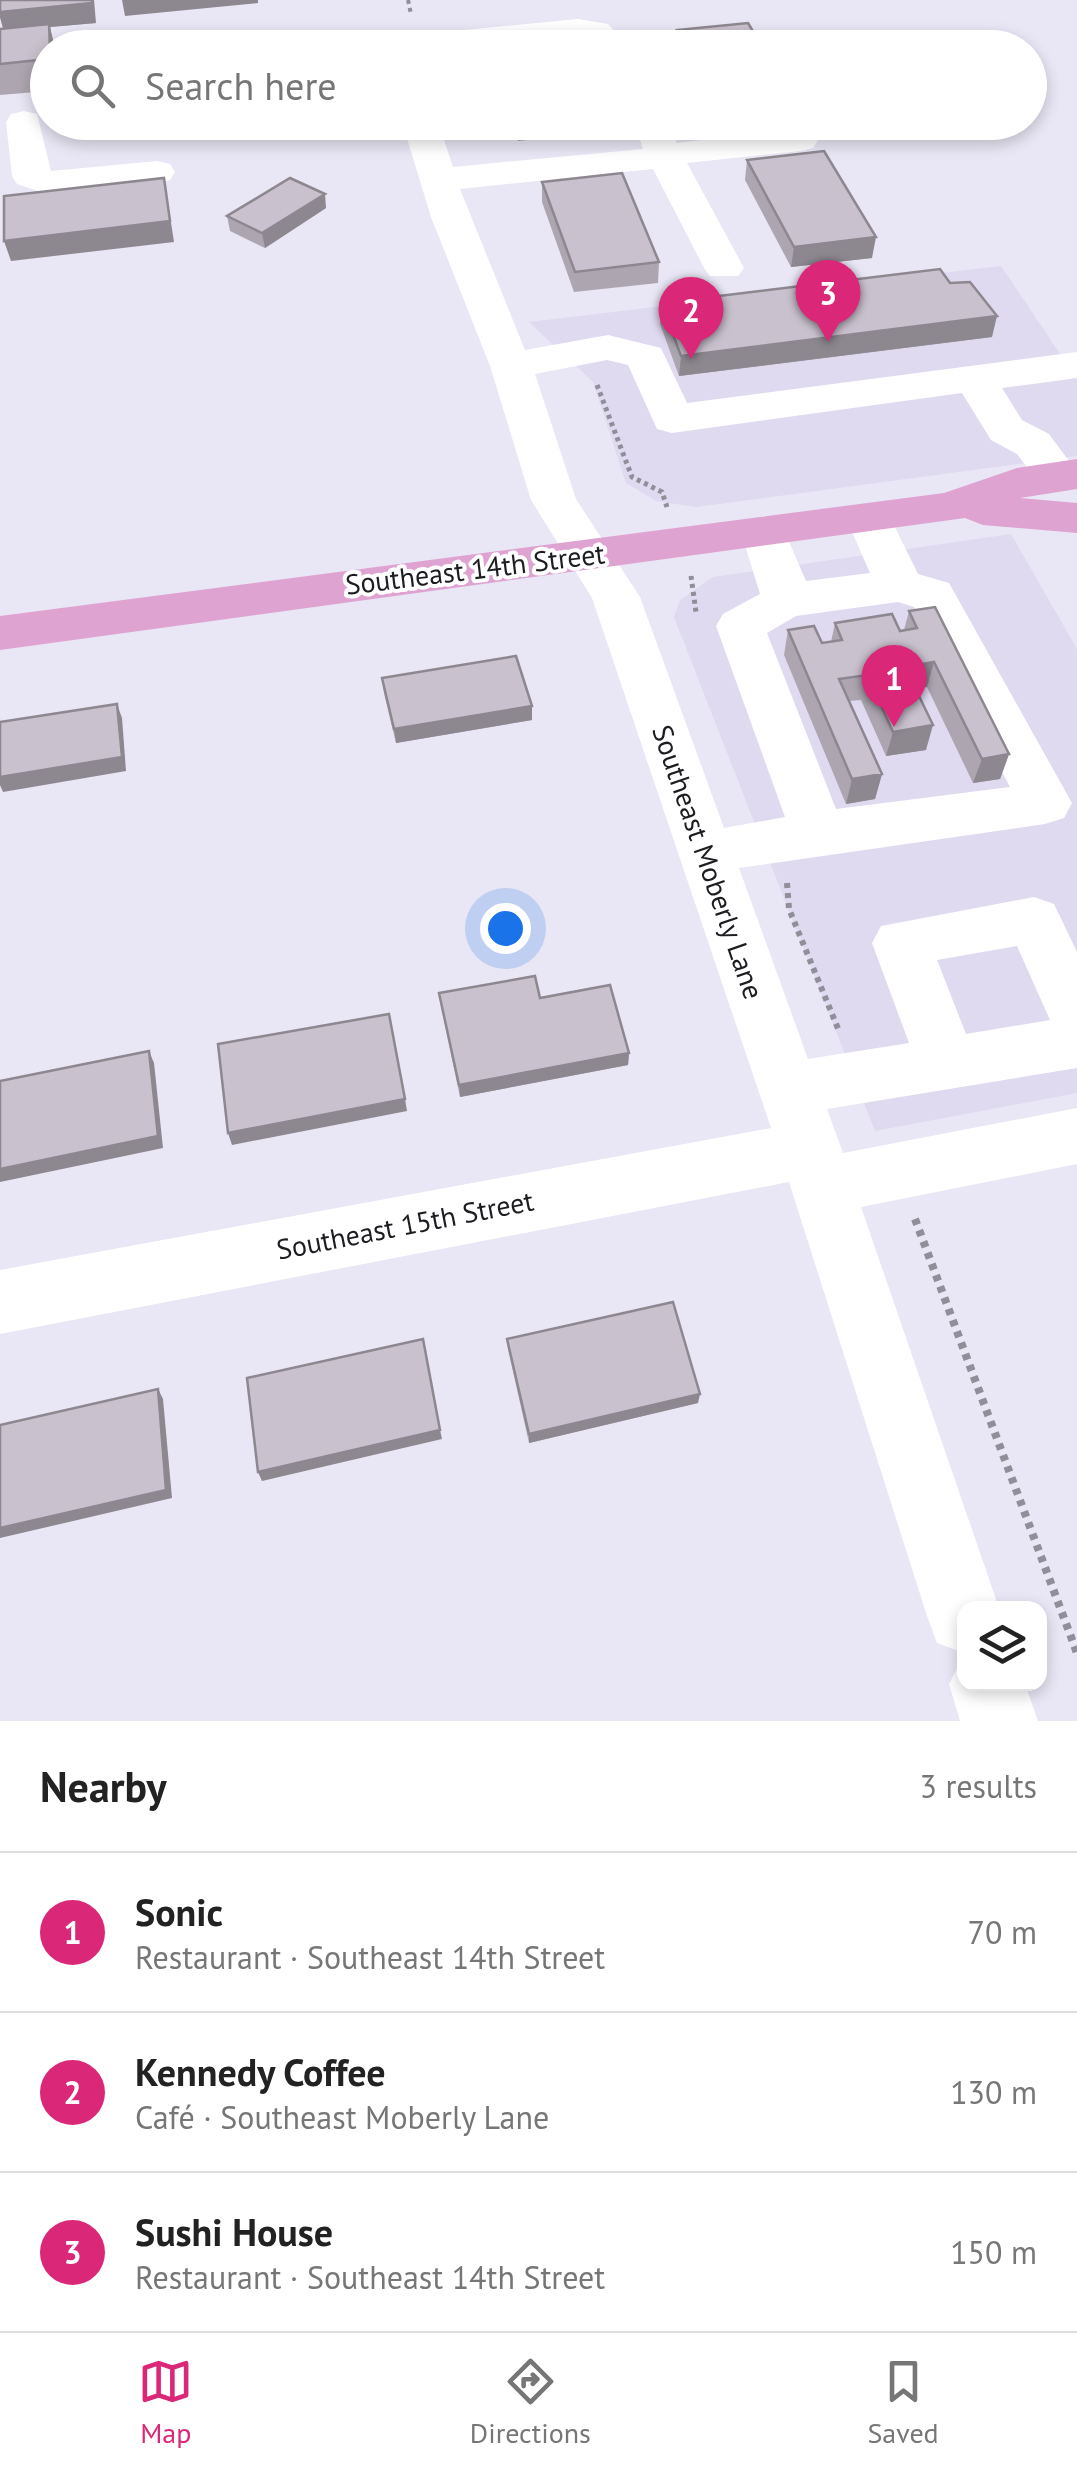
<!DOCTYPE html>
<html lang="en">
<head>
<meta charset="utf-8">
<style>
  :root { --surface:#fff; --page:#f2f2f2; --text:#222; --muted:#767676; --line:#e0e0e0; --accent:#db2777 }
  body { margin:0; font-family:"PT Sans",sans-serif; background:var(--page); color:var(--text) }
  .controls { position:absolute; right:30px; bottom:30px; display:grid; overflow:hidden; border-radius:20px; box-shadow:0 5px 15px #0003 }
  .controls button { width:90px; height:90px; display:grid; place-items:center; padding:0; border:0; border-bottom:2px solid var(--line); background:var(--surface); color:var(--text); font:50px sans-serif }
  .you { position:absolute; left:505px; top:928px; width:35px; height:35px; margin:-25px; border:8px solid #fff; border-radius:50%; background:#1a73e8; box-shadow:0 0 0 15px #1a73e833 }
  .badge { display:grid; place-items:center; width:65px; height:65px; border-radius:50%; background:var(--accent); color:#fff; font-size:32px; font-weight:700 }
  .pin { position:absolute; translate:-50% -82px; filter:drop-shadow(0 2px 5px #0008) }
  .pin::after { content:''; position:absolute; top:52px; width:35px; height:30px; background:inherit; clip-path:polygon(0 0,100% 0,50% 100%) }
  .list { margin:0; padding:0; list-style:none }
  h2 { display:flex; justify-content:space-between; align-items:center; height:130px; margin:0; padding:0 40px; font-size:42px }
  h2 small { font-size:32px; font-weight:400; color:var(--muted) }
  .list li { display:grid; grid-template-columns:65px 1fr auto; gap:30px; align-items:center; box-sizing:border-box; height:160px; padding:0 40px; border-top:2px solid var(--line) }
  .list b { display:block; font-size:38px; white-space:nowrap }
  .list p { margin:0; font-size:32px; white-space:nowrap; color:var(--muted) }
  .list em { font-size:32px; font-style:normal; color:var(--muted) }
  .icon { flex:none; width:55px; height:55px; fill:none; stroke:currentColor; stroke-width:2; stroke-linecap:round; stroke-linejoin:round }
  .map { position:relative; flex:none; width:1077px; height:1721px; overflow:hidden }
  .search { position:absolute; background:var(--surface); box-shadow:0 5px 15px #0003; left:30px; right:30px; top:30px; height:110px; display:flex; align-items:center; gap:25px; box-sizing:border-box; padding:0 35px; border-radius:55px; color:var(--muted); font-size:38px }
  .sheet { height:610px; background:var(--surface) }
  nav { display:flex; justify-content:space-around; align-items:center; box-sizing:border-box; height:140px; border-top:2px solid var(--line); background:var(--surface); font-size:28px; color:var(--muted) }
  nav a { display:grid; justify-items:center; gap:5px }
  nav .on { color:var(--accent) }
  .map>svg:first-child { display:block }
  .built { fill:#dfdaf0 }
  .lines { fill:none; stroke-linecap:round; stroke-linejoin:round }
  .path-far3 { stroke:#908e99; stroke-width:4; stroke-dasharray:4 4; stroke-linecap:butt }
  .path-far2 { stroke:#908e99; stroke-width:5; stroke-dasharray:4 4; stroke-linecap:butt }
  .path-far1 { stroke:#908e99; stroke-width:6; stroke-dasharray:5 5; stroke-linecap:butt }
  .path { stroke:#908e99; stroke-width:8; stroke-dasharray:6 6; stroke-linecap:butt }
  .minor { fill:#fff; fill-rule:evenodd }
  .major { fill:#dfa3d1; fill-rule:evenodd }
  .wall { fill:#ada6b1 }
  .shaded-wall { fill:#8d8790 }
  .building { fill:#c9c1ce; stroke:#8d8790; stroke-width:2.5 }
  .labels { text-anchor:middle; stroke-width:8; stroke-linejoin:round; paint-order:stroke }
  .street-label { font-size:28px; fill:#1d1c21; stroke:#fff }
</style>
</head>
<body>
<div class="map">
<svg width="1077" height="1721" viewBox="0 0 1077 1721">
  <rect width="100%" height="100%" fill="#e9e6f5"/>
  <g class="built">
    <path d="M1001,266l76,113v77l-381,51 -40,-6 -30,-18 -33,-101 -64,-60z"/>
    <path d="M1011,534l66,115v444l-202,38 -201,-514 6,-17 33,-23z"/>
  </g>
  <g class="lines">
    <path class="path-far3" d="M408,0l3,14"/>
    <g class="path-far2">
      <path d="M597,385l35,92 30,15 5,15"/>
      <path d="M691,576l5,36"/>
    </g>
    <path class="path-far1" d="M787,883l2,26 50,122"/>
    <path class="path" d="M915,1219l162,434"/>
    <g class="minor">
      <path d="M578,19l30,5 21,24h-35l-16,-9 -88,9h-238l16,-10 155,-4z"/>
      <path d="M24,111l13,3 14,57 106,-10 13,3 5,8 -5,8 -13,3 -111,11 -29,-10 -5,-8 -6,-54 5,-8z"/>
      <path d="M402,122h36l15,45 190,-18 -9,-27h34l9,21 123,-14 13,3 5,8 -5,8 -13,3 -113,12 57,105 -6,8h-28l-6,-8 -51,-99 -193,20 65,161 83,-15 53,13 26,55 390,-51v26l-75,10 20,32 27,14 28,38 -3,15 -16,5 -16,-5 -25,-33 -26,-14 -29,-47 -290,40 -15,-4 -29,-64 -21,-5 -72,14 41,125 64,98 84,231 61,-11 -69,-191 7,-12 37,-20 -19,-62 7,-11 16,-5 16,5 26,60 64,-8 -24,-55 7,-11 16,-4 16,4 33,67 31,9 123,220 -8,15 -19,6 -306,44 69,191 101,-16 -37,-100 9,-17 153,-29 20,7 23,48v116l-250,41 16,44 234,-45v56l-216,43 138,401h-35v45l-27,-10 -10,-27 -138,-434 -789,152v-64l771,-142 -179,-530 -61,-98 -41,-134 -59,-149zM898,602l16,5 96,180 -174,22 -69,-176 29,-17zM1017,946l33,74 -84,14 -29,-74z"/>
      <path d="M964,1655v29h61l13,37h-78l-11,-37z"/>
    </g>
    <path class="major" d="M1077,459v30l-57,9 57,5v30l-94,-8 -18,-7 -965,132v-34l944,-123 73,-25z"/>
  </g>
  <g class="wall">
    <path d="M0,0l96,23 -46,4 -2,21v43l-48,4v-66l3,-1 -3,-11z"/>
    <path d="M677,30l86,18h-87z"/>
    <path d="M512,122h82v11l-76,8z"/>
    <path d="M747,160l125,98 -81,9 -46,-87z"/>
    <path d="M542,182l117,80 -1,21 -84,9 -32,-90z"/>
    <path d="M326,208l-61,40 -35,-17 -3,-15z"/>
    <path d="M661,303l331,34 -313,39 -19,-52z"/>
    <path d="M909,611l100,143 -9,25 -27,4 -46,-96 -11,2 10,61 -40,6 -25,-56 -12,1 33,73 -7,25 -29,5 -62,-149 4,-25 34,13 9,-1 4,-19 65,8 4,-1z"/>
    <path d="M382,678l150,28v14l-136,23 -12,-50z"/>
    <path d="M439,993l101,5 89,55 -1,12 -168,32 -19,-91z"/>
    <path d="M507,1339l191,64 -169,40 -21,-94z"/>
  </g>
  <g class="shaded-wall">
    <path d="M94,0l2,23 -46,4 5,21h-5l-46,-16 -4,-15v-5z"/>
    <path d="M122,0h136v3l-133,13z"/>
    <path d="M164,178l10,64 -163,19 -7,-20z"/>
    <path d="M325,194l1,14 -61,40 -3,-15z"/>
    <path d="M876,237l-4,21 -81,9 3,-20z"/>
    <path d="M997,316l-5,21 -313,39 2,-20z"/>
    <path d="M934,662l-7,25 -29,5 7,-25z"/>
    <path d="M117,704l5,14 4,53 -123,21 -3,-7v-8z"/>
    <path d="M532,706v14l-136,23 -2,-14z"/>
    <path d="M933,725l-7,25 -40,6 7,-24z"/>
    <path d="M1009,754l-9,25 -27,4 9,-24z"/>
    <path d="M882,774l-7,25 -29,5 6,-25z"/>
    <path d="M149,1051l5,12 9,85 -163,34v-13z"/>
    <path d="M629,1053l-1,12 -168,32 -1,-12z"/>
    <path d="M405,1099l2,12 -175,34 -4,-12z"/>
    <path d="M158,1389l5,10 9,99 -172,40v-10z"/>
    <path d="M700,1394l-2,9 -169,40v-9z"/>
    <path d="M440,1430l2,9 -180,42 -4,-9z"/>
  </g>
  <g class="building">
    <path d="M0,0h92v3l-92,9z"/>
    <path d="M748,23l15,25h-76l-10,-18z"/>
    <path d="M49,24l1,24h-2v11l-48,5v-35z"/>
    <path d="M565,41l2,7h-75z"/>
    <path d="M824,151l52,86 -82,10 -47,-87z"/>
    <path d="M622,173l37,89 -84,10 -33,-90z"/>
    <path d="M164,178l6,43 -166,20v-45z"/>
    <path d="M290,178l35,16 -63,39 -35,-17z"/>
    <path d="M940,269l10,14 20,-1 27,34 -316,40 -20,-53z"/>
    <path d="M935,607l74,147 -27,5 -48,-97 -29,5 28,58 -40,7 -26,-57 -28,4 43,95 -30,5 -64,-149 26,-4 8,17 20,-3 -7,-17 57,-9 8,17 17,-3 -8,-17z"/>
    <path d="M516,656l16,50 -138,23 -12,-51z"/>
    <path d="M117,704l5,53 -122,20v-55z"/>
    <path d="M535,976l5,22 70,-13 19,68 -170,32 -20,-92z"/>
    <path d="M389,1014l16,85 -177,34 -10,-89z"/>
    <path d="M149,1051l9,85 -158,33v-88z"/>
    <path d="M673,1302l27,92 -171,40 -22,-95z"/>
    <path d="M423,1339l17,91 -182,42 -11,-94z"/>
    <path d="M158,1389l8,101 -166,38v-103z"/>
  </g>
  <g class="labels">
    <g class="street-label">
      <text transform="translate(475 569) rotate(-7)" y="10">Southeast 14th Street</text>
      <text transform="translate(708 862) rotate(71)" y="10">Southeast Moberly Lane</text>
      <text transform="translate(405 1225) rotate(-11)" y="10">Southeast 15th Street</text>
    </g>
  </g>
</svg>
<div class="controls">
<button><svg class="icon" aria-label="layers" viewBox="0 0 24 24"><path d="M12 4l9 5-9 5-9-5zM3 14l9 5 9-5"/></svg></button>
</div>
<div class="you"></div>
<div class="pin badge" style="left:894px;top:727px">1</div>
<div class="pin badge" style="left:691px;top:359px">2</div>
<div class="pin badge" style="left:828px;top:342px">3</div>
<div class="search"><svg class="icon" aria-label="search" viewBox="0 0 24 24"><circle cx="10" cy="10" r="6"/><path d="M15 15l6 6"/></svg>Search here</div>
</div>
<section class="sheet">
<h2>Nearby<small>3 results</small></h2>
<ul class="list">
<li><span class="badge">1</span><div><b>Sonic</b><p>Restaurant · Southeast 14th Street</p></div><em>70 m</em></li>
<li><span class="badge">2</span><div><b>Kennedy Coffee</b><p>Café · Southeast Moberly Lane</p></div><em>130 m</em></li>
<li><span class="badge">3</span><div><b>Sushi House</b><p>Restaurant · Southeast 14th Street</p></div><em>150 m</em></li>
</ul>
</section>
<nav>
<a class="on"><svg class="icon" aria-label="map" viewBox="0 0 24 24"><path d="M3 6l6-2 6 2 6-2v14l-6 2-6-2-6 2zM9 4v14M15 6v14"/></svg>Map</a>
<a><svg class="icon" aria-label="directions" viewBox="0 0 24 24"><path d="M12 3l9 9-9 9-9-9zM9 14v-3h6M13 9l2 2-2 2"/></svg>Directions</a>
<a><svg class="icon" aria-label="saved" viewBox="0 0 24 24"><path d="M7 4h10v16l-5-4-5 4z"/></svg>Saved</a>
</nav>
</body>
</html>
